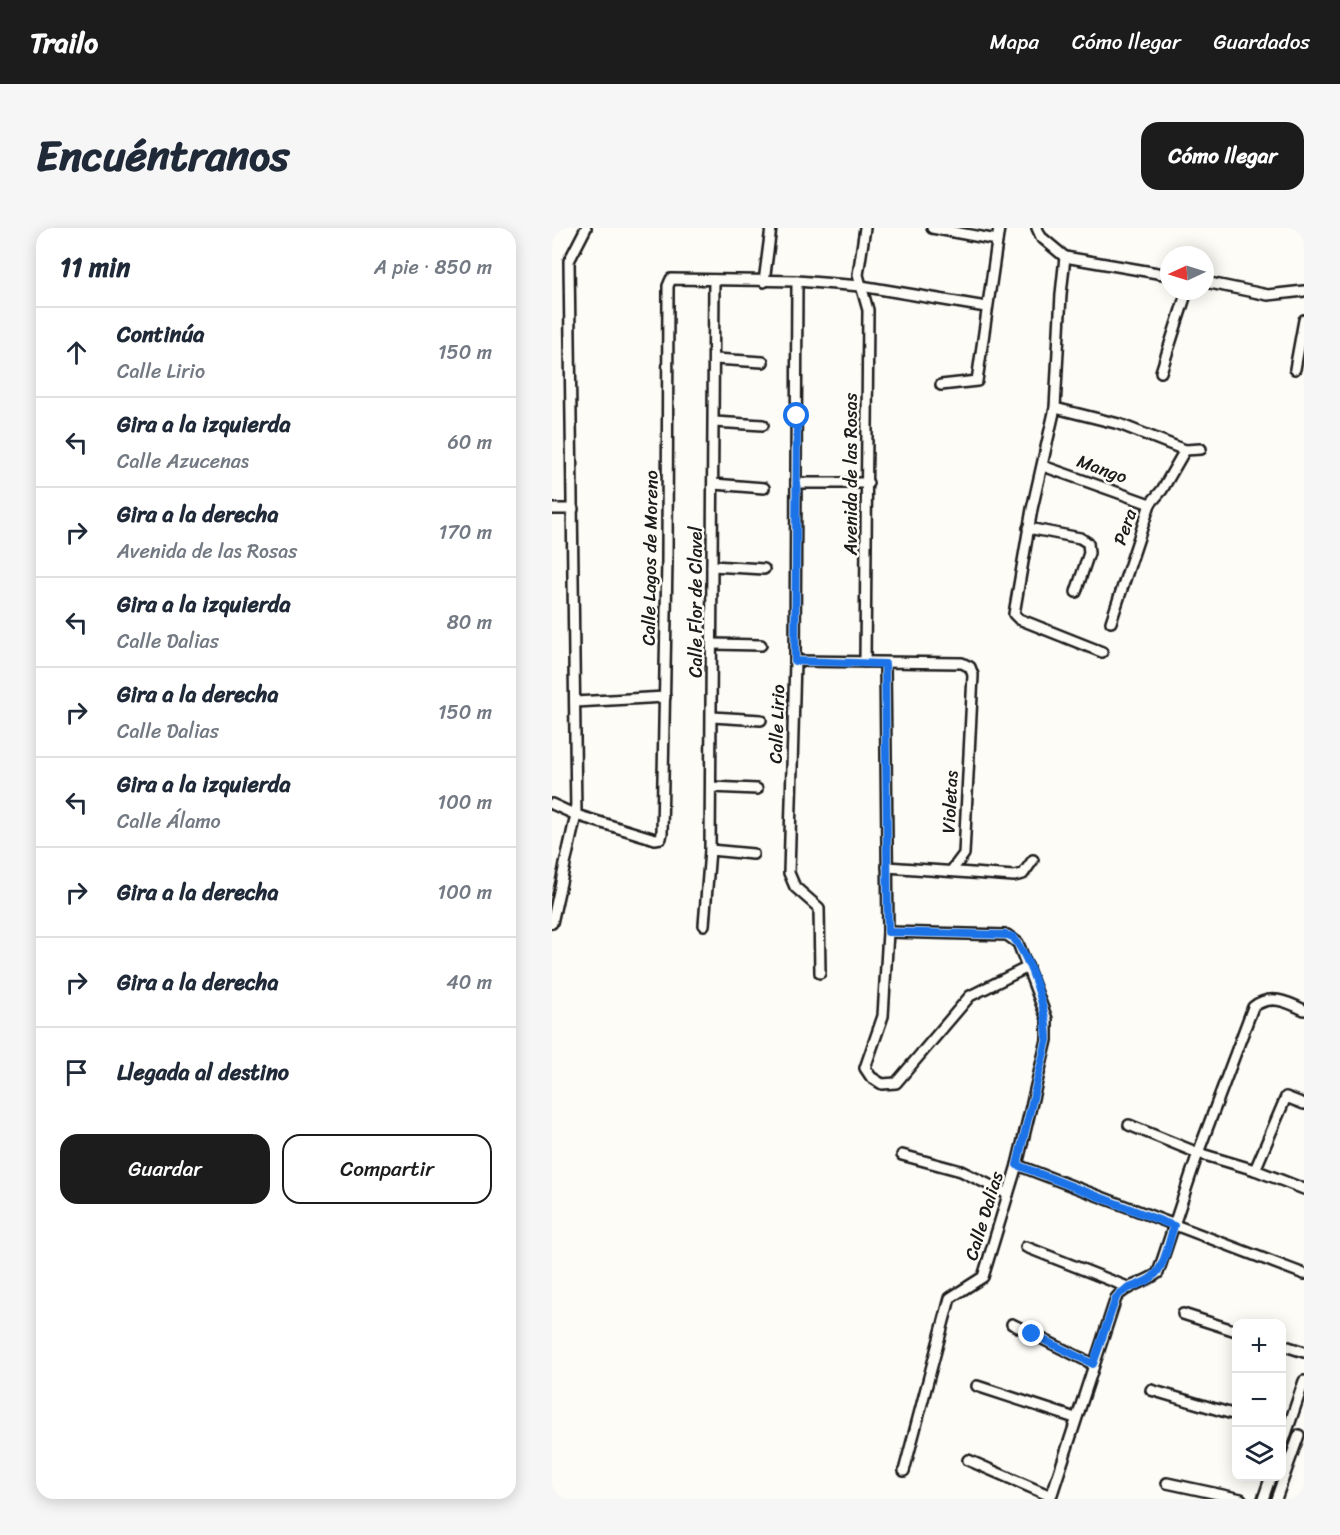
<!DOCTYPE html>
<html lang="es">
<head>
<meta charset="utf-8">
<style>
  :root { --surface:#fff; --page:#f6f6f7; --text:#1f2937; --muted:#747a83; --line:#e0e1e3; --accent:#1c1c1c }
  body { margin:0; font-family:Sriracha,sans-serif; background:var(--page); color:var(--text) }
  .controls { position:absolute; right:18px; bottom:18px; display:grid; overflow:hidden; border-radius:12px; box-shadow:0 3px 15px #0003 }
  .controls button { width:54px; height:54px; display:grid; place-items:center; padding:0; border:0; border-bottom:2px solid var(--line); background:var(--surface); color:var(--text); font:30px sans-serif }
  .compass { position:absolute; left:608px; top:18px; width:54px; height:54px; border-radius:50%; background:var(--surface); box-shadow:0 3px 15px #0003; rotate:266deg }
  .stop { position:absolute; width:18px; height:18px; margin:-14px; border:4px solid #1a73e8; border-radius:50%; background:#fff }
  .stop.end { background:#1a73e8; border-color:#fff; box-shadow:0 2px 6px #0008 }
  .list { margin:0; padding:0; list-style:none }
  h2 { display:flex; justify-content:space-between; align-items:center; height:78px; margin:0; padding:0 24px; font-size:26px }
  h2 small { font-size:20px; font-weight:400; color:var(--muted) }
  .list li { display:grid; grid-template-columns:39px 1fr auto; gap:18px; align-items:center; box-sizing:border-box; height:90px; padding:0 24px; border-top:2px solid var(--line) }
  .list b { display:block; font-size:22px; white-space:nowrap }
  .list p { margin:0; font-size:20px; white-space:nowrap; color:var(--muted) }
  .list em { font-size:20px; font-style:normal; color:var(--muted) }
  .actions { display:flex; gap:12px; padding:18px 24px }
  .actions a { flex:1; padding:14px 0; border:2px solid var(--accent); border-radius:18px; text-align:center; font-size:21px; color:var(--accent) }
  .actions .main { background:var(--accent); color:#fff }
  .icon { flex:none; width:33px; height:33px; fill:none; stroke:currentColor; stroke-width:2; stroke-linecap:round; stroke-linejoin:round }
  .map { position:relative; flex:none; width:752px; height:1271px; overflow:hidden; border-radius:18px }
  header { display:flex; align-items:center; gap:36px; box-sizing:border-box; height:84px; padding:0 30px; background:var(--accent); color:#fff }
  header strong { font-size:28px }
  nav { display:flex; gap:33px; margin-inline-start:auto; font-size:21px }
  .intro { display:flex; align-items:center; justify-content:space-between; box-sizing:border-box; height:144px; padding:0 36px }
  h1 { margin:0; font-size:42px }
  .button { padding:15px 27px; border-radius:18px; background:var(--accent); color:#fff; font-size:21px; font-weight:700 }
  main { display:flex; gap:36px; padding:0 36px }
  aside { flex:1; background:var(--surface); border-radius:18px; box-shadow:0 3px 15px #0003 }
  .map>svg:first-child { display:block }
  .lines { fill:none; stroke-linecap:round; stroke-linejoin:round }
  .minor-casing { stroke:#1c1c1c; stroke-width:14 }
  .minor { stroke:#fdfcf7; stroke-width:9 }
  .route { stroke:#1a73e8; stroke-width:8 }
  .labels { text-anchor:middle; stroke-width:5; stroke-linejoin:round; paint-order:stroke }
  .street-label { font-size:18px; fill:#1c1c1c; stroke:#fdfcf7 }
</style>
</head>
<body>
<header>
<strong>Trailo</strong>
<nav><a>Mapa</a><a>Cómo llegar</a><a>Guardados</a></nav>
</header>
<div class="intro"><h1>Encuéntranos</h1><a class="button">Cómo llegar</a></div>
<main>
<aside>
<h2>11 min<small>A pie · 850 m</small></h2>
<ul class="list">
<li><svg class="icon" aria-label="ahead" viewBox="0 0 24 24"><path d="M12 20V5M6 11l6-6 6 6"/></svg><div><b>Continúa</b><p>Calle Lirio</p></div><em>150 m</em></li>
<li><svg class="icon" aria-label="left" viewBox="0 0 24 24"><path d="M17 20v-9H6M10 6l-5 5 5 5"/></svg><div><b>Gira a la izquierda</b><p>Calle Azucenas</p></div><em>60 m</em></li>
<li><svg class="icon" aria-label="right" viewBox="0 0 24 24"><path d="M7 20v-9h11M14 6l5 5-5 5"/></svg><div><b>Gira a la derecha</b><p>Avenida de las Rosas</p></div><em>170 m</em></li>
<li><svg class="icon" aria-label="left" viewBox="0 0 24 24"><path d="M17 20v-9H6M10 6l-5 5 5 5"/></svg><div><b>Gira a la izquierda</b><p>Calle Dalias</p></div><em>80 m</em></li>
<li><svg class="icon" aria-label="right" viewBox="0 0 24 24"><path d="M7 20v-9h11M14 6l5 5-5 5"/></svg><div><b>Gira a la derecha</b><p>Calle Dalias</p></div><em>150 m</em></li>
<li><svg class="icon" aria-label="left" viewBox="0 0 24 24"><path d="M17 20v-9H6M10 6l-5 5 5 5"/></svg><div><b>Gira a la izquierda</b><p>Calle Álamo</p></div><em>100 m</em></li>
<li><svg class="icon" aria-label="right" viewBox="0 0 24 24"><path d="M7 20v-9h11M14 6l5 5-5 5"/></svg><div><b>Gira a la derecha</b></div><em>100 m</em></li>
<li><svg class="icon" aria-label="right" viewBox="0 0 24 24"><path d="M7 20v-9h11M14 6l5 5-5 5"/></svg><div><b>Gira a la derecha</b></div><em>40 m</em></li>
<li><svg class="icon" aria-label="arrive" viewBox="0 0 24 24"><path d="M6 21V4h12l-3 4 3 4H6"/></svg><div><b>Llegada al destino</b></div></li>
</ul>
<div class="actions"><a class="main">Guardar</a><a>Compartir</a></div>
</aside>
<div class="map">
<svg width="752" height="1271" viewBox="0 0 752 1271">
  <rect width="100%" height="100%" fill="#fdfcf7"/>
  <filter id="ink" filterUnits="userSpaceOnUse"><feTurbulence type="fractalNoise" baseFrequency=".0167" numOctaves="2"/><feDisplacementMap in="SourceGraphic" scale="12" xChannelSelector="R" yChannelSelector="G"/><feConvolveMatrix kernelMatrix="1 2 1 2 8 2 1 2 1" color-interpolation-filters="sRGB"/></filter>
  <g filter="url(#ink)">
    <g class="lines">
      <g class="minor-casing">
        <g id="minor">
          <path d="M313,0l-7,47 10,35 -3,352"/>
          <path d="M380,0l65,12"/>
          <path d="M485,0l4,9 24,20"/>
          <path d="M513,29l-4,37 -6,114 -23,101 -18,105 5,5 83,33"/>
          <path d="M513,29l104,18"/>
          <path d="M245,53l-2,380 -6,212 6,14 24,21 1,65"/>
          <path d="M212,54l7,-54"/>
          <path d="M653,54l63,13 36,-4"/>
          <path d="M163,131l48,3"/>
          <path d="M743,141l9,-49"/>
          <path d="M609,144l26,-81"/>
          <path d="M389,157l36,-4 22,-153"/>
          <path d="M503,180l64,16 66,26 16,-1"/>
          <path d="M162,194l49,3"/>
          <path d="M491,238l107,38"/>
          <path d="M244,255h72"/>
          <path d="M162,256l50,4"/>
          <path d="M0,281h21"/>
          <path d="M476,300l52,10 8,5 1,10 -13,39"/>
          <path d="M160,338l52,3"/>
          <path d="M559,394l39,-118 12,-14 23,-40"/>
          <path d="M160,416l49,1"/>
          <path d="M243,433l167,2 8,4 3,8 -9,179 -12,16"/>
          <path d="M333,436l3,268 -5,84 -18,52 6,9 11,7 14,-1 74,-87 58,-29"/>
          <path d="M23,474l90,-5"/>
          <path d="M160,489l49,3"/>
          <path d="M159,559l46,2"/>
          <path d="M0,576l24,11 79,24 6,-1 1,-5 5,-272 1,-275 3,-7 126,2 64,5 125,21"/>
          <path d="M158,622l43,4"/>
          <path d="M335,639l127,9 9,-2 10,-14"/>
          <path d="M0,695l24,-108 -7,-554 17,-33"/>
          <path d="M152,697l6,-75 4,-570"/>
          <path d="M336,704l119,3 11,8 29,76v21l-30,125 -34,112 -33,21 -46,173"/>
          <path d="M577,897l69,28 57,17 49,19"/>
          <path d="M350,927l59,16 47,23"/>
          <path d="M465,937l287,109"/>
          <path d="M703,942l31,-73 18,7"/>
          <path d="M474,1019l104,41"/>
          <path d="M631,1086l53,17"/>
          <path d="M460,1096l81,40"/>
          <path d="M730,1117l22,7"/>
          <path d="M425,1158l98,32"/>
          <path d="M599,1162l85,25"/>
          <path d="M730,1218l22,-65"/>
          <path d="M416,1232l78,34h6l64,-196c10,-13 29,-15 42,-25l40,-120 55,-146c17,-13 33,-6 51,3"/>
          <path d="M615,1255l74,16"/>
          <path d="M711,1271l8,-23"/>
          <path d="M724,1271l23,-64"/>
        </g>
      </g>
      <use href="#minor" class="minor"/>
    </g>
  </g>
  <g class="lines" filter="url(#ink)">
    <path class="route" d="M245,188l-2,245 90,3 3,268 119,3 6,2c19,24 34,74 34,103l-30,125 157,61c-6,17 -9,45 -26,54 -12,7 -24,7 -32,18l-23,66 -61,-30"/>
  </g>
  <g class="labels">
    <g class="street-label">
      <text transform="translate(550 241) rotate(20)" y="6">Mango</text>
      <text transform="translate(299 246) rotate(-90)" y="6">Avenida de las Rosas</text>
      <text transform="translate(573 299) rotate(-71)" y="6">Pera</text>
      <text transform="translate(98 330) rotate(-89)" y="6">Calle Lagos de Moreno</text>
      <text transform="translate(144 374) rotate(-90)" y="6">Calle Flor de Clavel</text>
      <text transform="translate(225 496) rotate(-88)" y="6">Calle Lirio</text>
      <text transform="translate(398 574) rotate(-87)" y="6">Violetas</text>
      <text transform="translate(432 988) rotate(-73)" y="6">Calle Dalias</text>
    </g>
  </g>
</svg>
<div class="controls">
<button>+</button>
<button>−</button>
<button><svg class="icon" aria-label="layers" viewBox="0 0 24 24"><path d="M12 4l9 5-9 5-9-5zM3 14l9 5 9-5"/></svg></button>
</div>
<svg class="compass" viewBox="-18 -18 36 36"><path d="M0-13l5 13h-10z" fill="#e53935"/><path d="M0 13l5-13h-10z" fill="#747a83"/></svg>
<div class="stop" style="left:245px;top:188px"></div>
<div class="stop end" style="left:480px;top:1106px"></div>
</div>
</main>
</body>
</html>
